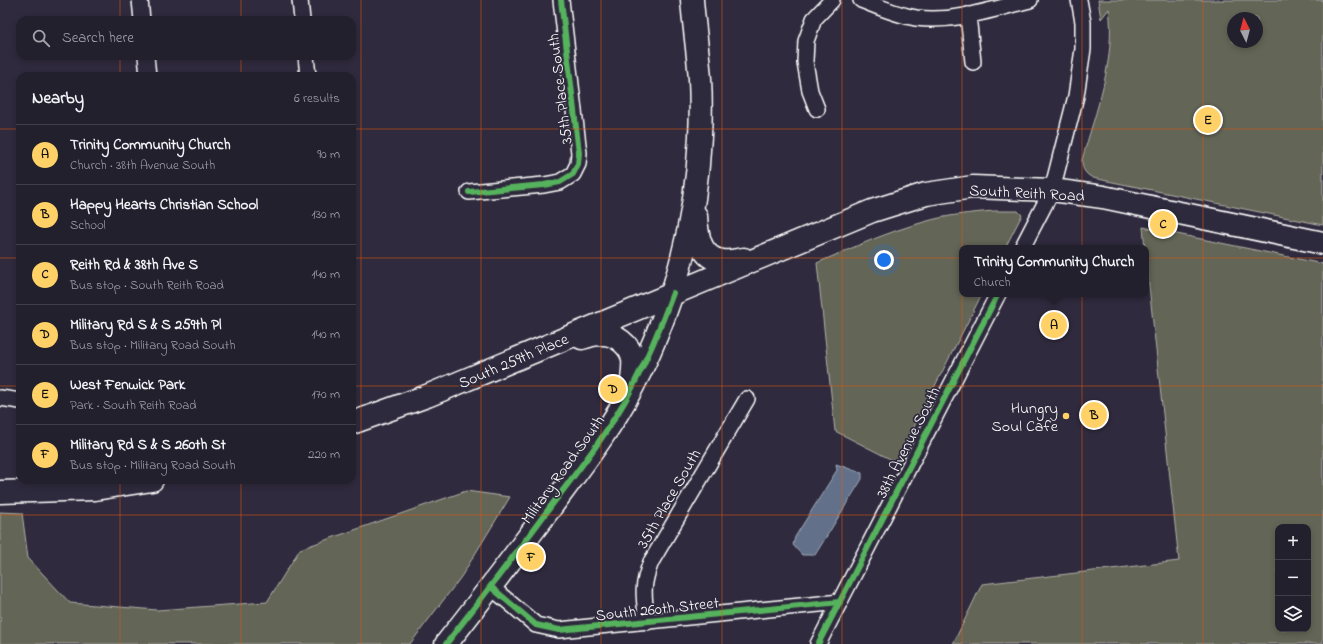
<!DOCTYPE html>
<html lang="en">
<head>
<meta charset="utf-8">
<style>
  :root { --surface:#23202e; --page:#2b2836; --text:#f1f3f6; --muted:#a3a3aa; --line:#403e4a; --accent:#ffd166 }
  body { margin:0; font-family:"Indie Flower",sans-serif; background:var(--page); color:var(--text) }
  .controls { position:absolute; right:12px; bottom:12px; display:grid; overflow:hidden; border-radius:8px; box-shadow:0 2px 6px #0003 }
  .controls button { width:36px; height:36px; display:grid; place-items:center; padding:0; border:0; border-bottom:1px solid var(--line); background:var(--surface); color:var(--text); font:20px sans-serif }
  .compass { position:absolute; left:1227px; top:12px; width:36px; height:36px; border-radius:50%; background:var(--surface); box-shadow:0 2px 6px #0003; rotate:354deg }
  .you { position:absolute; left:884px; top:260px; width:14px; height:14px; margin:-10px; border:3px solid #fff; border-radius:50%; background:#1a73e8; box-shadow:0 0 0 6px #1a73e833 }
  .badge { display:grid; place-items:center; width:26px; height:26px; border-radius:50%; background:var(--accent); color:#111; font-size:13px; font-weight:700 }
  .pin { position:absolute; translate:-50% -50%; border:2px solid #fff; box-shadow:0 1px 4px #0006 }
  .popup { position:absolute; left:959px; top:245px; width:190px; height:52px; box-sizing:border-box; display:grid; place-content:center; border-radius:8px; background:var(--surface); filter:drop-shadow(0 1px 3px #0005); font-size:13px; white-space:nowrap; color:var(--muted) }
  .popup b { font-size:15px; color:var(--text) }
  .popup::after { content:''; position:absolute; left:50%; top:100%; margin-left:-8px; border:8px solid transparent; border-top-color:var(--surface) }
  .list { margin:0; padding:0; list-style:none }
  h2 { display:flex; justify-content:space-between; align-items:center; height:52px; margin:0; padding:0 16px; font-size:17px }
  h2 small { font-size:13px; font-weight:400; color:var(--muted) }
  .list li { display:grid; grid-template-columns:26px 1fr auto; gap:12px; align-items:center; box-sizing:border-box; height:60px; padding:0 16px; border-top:1px solid var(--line) }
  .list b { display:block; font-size:15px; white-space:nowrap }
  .list p { margin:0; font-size:13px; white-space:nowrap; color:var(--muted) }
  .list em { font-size:13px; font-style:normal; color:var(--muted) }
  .icon { flex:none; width:22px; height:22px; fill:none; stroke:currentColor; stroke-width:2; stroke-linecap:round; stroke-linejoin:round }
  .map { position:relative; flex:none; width:1323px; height:644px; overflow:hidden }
  .search { position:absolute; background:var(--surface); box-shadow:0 2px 6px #0003; left:16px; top:16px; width:340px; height:44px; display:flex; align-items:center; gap:10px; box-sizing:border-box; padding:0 14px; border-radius:12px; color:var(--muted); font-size:15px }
  .panel { position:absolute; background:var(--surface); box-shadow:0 2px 6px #0003; left:16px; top:72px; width:340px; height:412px; border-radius:12px }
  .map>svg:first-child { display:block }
  .green { fill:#646556; stroke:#b2b2aa; fill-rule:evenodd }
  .water { fill:#627189; stroke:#a1aab8 }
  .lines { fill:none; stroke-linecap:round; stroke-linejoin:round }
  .minor-casing { stroke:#fff; stroke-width:18 }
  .secondary-casing { stroke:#fff; stroke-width:25 }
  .minor { stroke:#2f2a3d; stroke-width:15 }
  .secondary { stroke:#2f2a3d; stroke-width:22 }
  .cycleway-casing { stroke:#2f2a3d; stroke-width:8 }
  .cycleway { stroke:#56b35d; stroke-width:6 }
  .grid { fill:none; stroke:#e8590c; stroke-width:1; stroke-opacity:0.55 }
  .poi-dot { fill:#ffd166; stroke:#2f2a3d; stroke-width:1.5 }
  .labels { text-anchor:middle; stroke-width:3.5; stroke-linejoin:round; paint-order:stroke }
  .street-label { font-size:16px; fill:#fff; stroke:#2f2a3d }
  .poi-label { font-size:16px; fill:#fff; stroke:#2f2a3d; text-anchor:end }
</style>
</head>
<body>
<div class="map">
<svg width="1323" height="644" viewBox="0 0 1323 644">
  <rect width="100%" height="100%" fill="#2f2a3d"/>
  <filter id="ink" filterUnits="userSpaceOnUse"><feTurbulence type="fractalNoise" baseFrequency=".025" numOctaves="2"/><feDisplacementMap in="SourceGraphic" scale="8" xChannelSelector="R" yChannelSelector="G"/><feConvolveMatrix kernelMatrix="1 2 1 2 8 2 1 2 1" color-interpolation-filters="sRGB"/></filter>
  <g filter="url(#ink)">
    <g class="green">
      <path d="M1098,0h225v225l-230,-47c-8,-4 -11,-9 -11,-18 14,-50 34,-99 27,-151l-8,10zM1233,18h24v24h-24z"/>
      <path d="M994,211h24l4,4 -17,33h-43v46h20l-86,168 -61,-31 -18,-168c35,-15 70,-31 107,-41 23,-7 46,-9 70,-11z"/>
      <path d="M1143,227l180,37v380h-370l29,-60 197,-23 -33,-303v-10h-1zM1278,527h30v102h-30z"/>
      <path d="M466,491l44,6 -49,80 -51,67h-410v-132l22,1 6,45 42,45 87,7 110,-8 33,-53z"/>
    </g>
    <path class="water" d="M836,464l26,9v6l-47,76h-13l-9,-10 2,-8 42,-67z"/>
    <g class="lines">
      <g class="minor-casing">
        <g id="minor">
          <path d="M140,0l2,20"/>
          <path d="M300,0l2,20"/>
          <path d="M861,0c18,7 36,15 55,18 39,5 77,-9 114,-18"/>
          <path d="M968,15l5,47"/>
          <path d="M146,56l2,20"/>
          <path d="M306,56l2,20"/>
          <path d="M817,109l-7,-18 -5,-29 1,-21 8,-22 18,-19"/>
          <path d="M469,192l75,-7 16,-3 13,-8 5,-10 1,-11 -18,-153"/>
          <path d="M1022,248l30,-58 24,-94 7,-47v-27l-4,-22"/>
          <path d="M0,398l20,3"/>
          <path d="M491,587l45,38 23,5 281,-28"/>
          <path d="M647,622c-3,-25 -6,-35 4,-60l96,-163"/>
          <path d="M818,644l180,-350"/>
        </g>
      </g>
      <g class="secondary-casing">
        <g id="secondary">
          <path d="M696,216c1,19 4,42 26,45 7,1 15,-1 22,-2"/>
          <path d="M582,338c6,-2 13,-4 19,-4 14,-1 29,11 32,25 1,7 -1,17 -1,25"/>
          <path d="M352,423l75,-27 445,-185 54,-17 47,-7 79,3 51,7 220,46"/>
          <path d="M0,492l95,-3 57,-9"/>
          <path d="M446,644c36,-45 70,-91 105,-137 29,-39 59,-77 81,-119 41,-78 64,-164 68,-252 1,-19 1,-38 0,-57 -2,-27 -6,-53 -8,-79"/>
        </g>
      </g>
      <use href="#minor" class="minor"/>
      <use href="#secondary" class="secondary"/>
      <g class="cycleway-casing">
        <g id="cycleway">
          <path d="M469,192l75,-7 16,-3 13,-8 5,-10 1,-11 -18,-153"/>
          <path d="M491,587l45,38 23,5 281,-28"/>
          <path d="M446,644c36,-46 71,-92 105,-138 29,-38 59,-76 81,-118 16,-31 29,-62 41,-95"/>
          <path d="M818,644l180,-350"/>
        </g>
      </g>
      <use href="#cycleway" class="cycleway"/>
    </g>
  </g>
  <path class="grid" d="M120,0v20M241,0v20M361,0v644M481,0v644M601,0v644M722,0v644M842,0v644M962,0v644M1082,0v644M1203,0v644M120,56v20M241,56v20M0,129h20M352,129h971M0,258h20M352,258h971M0,386h20M352,386h971M120,480v164M241,480v164M0,515h1323"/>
  <circle class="poi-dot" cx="1066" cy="416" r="4"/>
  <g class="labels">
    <g class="street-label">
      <text transform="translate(559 89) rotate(-97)" y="6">35th Place South</text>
      <text transform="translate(1027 192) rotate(3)" y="6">South Reith Road</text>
      <text transform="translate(513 360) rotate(-23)" y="6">South 259th Place</text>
      <text transform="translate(907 442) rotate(-63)" y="6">38th Avenue South</text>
      <text transform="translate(562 469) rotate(-54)" y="6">Military Road South</text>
      <text transform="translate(668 498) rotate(-60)" y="6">35th Place South</text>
      <text transform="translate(657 608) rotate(-6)" y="6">South 260th Street</text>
    </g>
    <g class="poi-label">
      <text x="1058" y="413">Hungry<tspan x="1058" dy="18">Soul Cafe</tspan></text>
    </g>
  </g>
</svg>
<div class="controls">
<button>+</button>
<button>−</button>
<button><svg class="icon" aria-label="layers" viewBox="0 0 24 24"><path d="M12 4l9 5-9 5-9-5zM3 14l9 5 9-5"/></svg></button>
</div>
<svg class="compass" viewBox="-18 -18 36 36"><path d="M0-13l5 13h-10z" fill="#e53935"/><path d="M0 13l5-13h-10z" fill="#a3a3aa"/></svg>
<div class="you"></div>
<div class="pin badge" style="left:1054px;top:325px">A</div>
<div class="popup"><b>Trinity Community Church</b>Church</div>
<div class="pin badge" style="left:1094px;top:415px">B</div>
<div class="pin badge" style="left:1163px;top:224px">C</div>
<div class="pin badge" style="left:613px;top:389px">D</div>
<div class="pin badge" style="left:1208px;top:120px">E</div>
<div class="pin badge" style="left:531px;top:557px">F</div>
<div class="search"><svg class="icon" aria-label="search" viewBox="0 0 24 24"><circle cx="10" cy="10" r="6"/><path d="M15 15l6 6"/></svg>Search here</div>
<section class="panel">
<h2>Nearby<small>6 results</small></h2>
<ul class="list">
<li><span class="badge">A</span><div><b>Trinity Community Church</b><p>Church · 38th Avenue South</p></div><em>90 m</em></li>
<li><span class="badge">B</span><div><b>Happy Hearts Christian School</b><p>School</p></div><em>130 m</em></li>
<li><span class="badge">C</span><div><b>Reith Rd &amp; 38th Ave S</b><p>Bus stop · South Reith Road</p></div><em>140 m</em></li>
<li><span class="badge">D</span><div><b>Military Rd S &amp; S 259th Pl</b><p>Bus stop · Military Road South</p></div><em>140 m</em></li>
<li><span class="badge">E</span><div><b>West Fenwick Park</b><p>Park · South Reith Road</p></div><em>170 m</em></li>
<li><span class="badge">F</span><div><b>Military Rd S &amp; S 260th St</b><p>Bus stop · Military Road South</p></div><em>220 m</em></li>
</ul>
</section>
</div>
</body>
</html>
